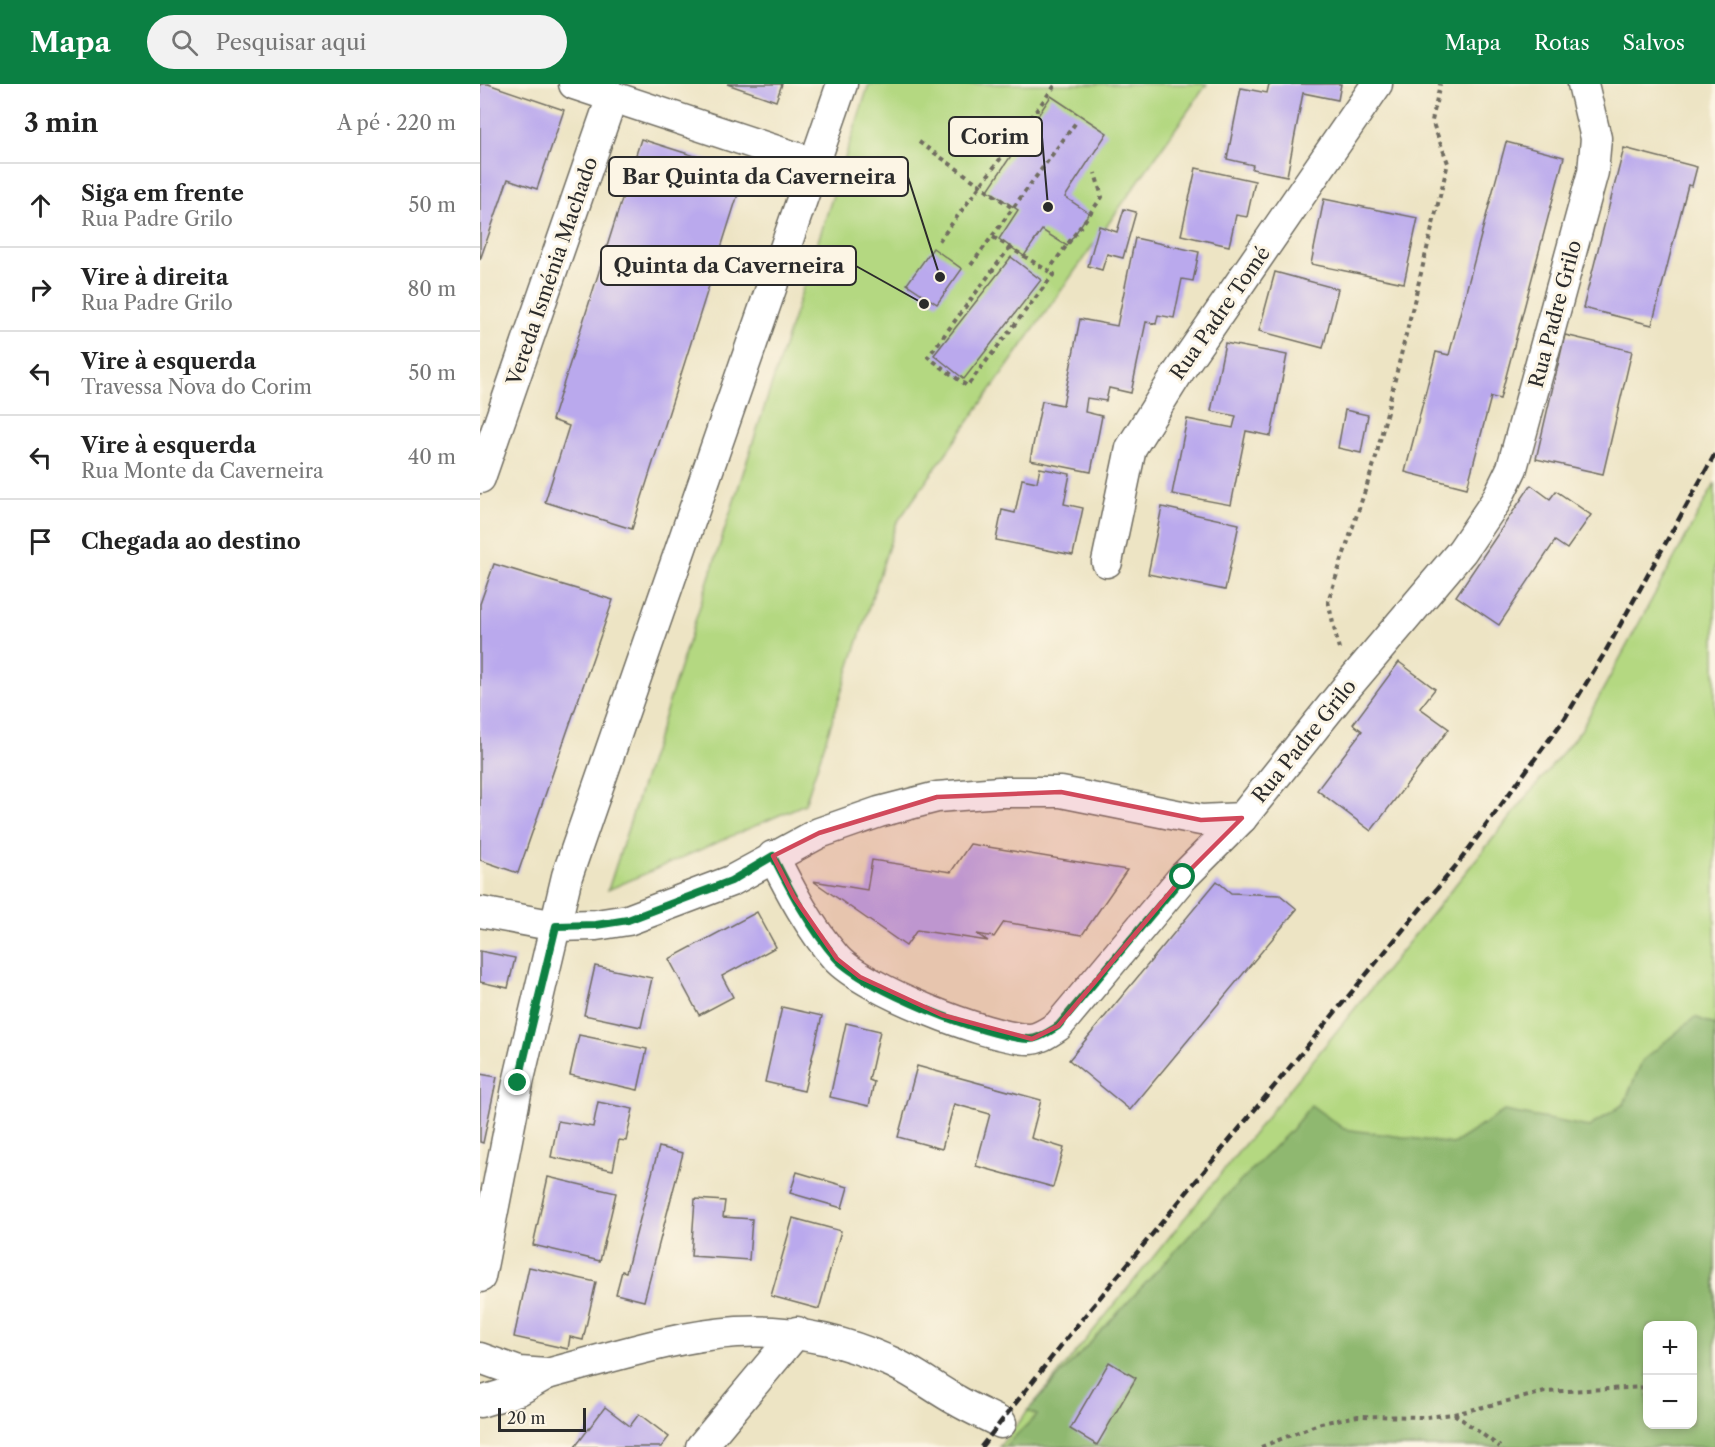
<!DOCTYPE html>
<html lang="pt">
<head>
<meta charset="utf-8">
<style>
  :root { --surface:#fff; --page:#f2f2f2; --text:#222; --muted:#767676; --line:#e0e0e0; --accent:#0b8043 }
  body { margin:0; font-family:"Libre Caslon Text",serif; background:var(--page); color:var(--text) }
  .controls { position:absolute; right:18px; bottom:18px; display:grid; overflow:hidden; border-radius:12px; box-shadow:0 3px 9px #0003 }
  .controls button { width:54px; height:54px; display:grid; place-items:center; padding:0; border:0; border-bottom:2px solid var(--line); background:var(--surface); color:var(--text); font:30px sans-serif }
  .scale { position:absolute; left:18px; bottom:15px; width:88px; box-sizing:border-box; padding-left:6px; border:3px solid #2b2b2b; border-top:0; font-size:16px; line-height:21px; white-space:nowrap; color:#2b2b2b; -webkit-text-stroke:4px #fcf5e5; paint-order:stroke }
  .stop { position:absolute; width:18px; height:18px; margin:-14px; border:4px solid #0b8043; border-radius:50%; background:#fff }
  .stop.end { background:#0b8043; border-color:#fff; box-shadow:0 2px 6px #0008 }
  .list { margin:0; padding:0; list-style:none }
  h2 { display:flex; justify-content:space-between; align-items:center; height:78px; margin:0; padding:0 24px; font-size:26px }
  h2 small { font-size:20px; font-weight:400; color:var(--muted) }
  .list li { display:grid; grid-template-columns:39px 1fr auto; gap:18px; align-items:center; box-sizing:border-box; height:84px; padding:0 24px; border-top:2px solid var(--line) }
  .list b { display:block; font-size:22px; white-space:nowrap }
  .list p { margin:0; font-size:20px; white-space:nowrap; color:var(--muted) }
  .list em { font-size:20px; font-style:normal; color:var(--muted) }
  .icon { flex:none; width:33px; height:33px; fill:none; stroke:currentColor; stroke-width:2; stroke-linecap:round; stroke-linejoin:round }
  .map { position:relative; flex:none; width:1235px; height:1363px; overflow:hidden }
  header { display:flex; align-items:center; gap:36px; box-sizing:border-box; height:84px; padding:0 30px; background:var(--accent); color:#fff }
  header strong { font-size:28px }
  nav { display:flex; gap:33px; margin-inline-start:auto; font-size:21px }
  .search { width:420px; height:54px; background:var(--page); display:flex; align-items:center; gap:15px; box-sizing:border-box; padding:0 21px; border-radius:33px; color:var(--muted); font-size:22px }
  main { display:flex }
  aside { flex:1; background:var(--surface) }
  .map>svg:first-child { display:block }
  .green { fill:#b4d881; stroke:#708256; stroke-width:1.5; fill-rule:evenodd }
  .forest { fill:#8fb86f; stroke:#5d724d; stroke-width:1.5; fill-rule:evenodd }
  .building { fill:#baa9ed }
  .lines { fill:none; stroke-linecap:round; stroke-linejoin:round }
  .minor-casing { stroke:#6f6c61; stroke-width:33 }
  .path { stroke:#6f6c61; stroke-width:4; stroke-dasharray:4.5 4.5; stroke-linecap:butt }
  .minor { stroke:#fff; stroke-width:30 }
  .rail { stroke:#2b2b2b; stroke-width:4.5; stroke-dasharray:9 4.5; stroke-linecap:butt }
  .route { stroke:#0b8043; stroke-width:8 }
  .marked { fill:#d1495b; fill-opacity:0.2; stroke:#d1495b; stroke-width:4.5; stroke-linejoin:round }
  .labels { text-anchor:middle; stroke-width:6; stroke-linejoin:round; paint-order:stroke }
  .street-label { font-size:20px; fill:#2b2b2b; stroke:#fcf5e5 }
  .leader { fill:none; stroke:#2b2b2b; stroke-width:2 }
  .callout-dot { fill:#2b2b2b; stroke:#fcf5e5; stroke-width:2 }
  .callout { fill:#fcf5e5; stroke:#2b2b2b; stroke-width:2 }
  .callout-label { font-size:21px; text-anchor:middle; font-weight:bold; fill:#2b2b2b }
</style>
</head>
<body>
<header>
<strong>Mapa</strong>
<div class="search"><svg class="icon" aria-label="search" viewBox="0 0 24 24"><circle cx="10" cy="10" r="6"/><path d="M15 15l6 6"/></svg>Pesquisar aqui</div>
<nav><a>Mapa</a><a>Rotas</a><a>Salvos</a></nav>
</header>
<main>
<aside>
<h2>3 min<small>A pé · 220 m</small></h2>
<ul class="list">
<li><svg class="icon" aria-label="ahead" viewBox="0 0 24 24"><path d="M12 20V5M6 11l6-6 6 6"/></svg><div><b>Siga em frente</b><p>Rua Padre Grilo</p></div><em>50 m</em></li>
<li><svg class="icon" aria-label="right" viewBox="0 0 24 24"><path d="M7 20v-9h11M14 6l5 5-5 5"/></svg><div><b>Vire à direita</b><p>Rua Padre Grilo</p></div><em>80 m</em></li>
<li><svg class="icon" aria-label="left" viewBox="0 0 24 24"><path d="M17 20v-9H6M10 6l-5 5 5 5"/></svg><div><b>Vire à esquerda</b><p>Travessa Nova do Corim</p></div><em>50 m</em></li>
<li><svg class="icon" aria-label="left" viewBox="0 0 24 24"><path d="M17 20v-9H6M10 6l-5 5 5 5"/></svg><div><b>Vire à esquerda</b><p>Rua Monte da Caverneira</p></div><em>40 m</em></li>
<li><svg class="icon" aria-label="arrive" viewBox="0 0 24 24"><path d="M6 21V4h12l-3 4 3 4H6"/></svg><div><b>Chegada ao destino</b></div></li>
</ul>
</aside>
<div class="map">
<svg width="1235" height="1363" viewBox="0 0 1235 1363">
  <rect width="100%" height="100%" fill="#fcf5e5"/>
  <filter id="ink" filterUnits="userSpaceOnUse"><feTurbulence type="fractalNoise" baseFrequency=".0167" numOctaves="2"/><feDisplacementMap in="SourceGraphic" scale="12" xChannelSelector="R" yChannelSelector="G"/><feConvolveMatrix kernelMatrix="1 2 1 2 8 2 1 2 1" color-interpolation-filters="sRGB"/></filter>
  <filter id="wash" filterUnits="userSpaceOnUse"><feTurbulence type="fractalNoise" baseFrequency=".008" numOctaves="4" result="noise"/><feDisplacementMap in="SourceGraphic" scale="24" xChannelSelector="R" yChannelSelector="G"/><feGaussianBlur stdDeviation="1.35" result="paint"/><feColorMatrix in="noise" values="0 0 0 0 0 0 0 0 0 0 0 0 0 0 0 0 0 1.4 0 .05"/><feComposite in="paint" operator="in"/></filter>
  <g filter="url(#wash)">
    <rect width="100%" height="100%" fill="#ede4c4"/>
    <g class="green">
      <path d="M389,0h338l-311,440 -91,280 -197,86z"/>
      <path d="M1235,399v964h-716l582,-717zM1168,1242h44v98h-44z"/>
    </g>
    <path class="forest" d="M1215,933l20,8v422h-711l33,-32 -10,-4 201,-217 63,-64 20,-25 33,24 109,15 51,-33 85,16 35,-23 18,-43zM1168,1242h44v98h-44z"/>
    <g id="blocks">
      <g class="building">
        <path d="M0,0h8l76,26 -27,79 -29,-10 -28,81z"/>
        <path d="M247,0h55l-6,17z"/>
        <path d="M789,0h72l-3,16 -35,-7 -16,83 -35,-7 1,-4 -26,-6 14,-71 26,5z"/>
        <path d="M571,12l56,37 -42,64 24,16 -22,33 -25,-16 -18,26 -25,-17 19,-29 -30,-20z"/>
        <path d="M161,55l104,33 -113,357 -87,-27 24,-76 -17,-6z"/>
        <path d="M1026,58l58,15 -64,242 -9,-2 -24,91 -62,-16 31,-120 13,3z"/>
        <path d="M1144,64l73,19 -5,19 -4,-1 -36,140 -69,-17z"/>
        <path d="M716,84l59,13 -8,36 -11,-2 -7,31 -48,-11z"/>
        <path d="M844,115l94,19 -14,65 -93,-19z"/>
        <path d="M644,125l12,3 -13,46 -16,-4 -5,16 -14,-4 11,-40 18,6z"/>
        <path d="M655,154l64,14 -6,29 -11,-2 -8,39 -16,-3 -2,9 -10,-2 -15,71 -22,-5 -3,13 -19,-3 -2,14 17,4 -11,56 -61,-12 12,-59 21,4 17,-86 37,7z"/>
        <path d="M453,164l29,21 -25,35 -30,-20z"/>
        <path d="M531,173l30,23 -77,99 -30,-24z"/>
        <path d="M795,188l63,17 -15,59 -64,-17z"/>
        <path d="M1085,251l67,16 -29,123 -67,-15z"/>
        <path d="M745,259l62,12 -16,81 -25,-5 -15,74 -59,-11 15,-75 46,9 3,-12 -25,-5z"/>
        <path d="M865,326l23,5 -7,38 -23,-5z"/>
        <path d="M560,384l30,6 -6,30 19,4 -10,47 -77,-15 6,-30 13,3 7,-34 15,3z"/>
        <path d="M1051,401l19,14 6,-8 35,24 -24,34 -12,-8 -56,84 -43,-29z"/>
        <path d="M682,423l77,17 -14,66 -77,-16z"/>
        <path d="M14,480l119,36 -95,273 -38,-13v-256z"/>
        <path d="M919,578l36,27 -15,19 29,21 -78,102 -54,-41 45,-59 -9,-7z"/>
        <path d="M490,760l157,26 -45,65 -78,-13 -10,15 -17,-3 11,7 -71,-11 -11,16 -93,-65 54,9 5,-30 79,12z"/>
        <path d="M737,797l14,12 49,2 17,14 -167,201 -61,-50z"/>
        <path d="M277,828l19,35 -54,29 11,21 -34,18 -30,-56z"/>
        <path d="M0,867l35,7 -7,30 -28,-6z"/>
        <path d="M115,882l57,12 -11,49 -57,-12z"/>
        <path d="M302,923l40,9 -18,75 -39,-9z"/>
        <path d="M366,939l34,8 -11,49 5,2 -5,24 -39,-9z"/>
        <path d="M99,951l68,14 -9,41 -68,-15z"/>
        <path d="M437,982l124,34 -10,38 33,10 -11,39 -77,-21 14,-52 -36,-10 -12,45 -44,-12z"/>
        <path d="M0,990l17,3 -14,66 -3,-1z"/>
        <path d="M118,1018l35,7 -7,32 -7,-1 -6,30 -62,-13 7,-36 35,6z"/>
        <path d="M179,1063l24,6 -39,148 -28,-7 6,-23 4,1z"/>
        <path d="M317,1088l51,15 -6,21 -52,-15z"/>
        <path d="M68,1093l68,16 -16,68 -67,-16z"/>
        <path d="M215,1115l30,2 -2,16 29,2 -3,41 -58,-4z"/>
        <path d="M313,1134l48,13 -22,78 -48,-13z"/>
        <path d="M49,1183l67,15 -13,58 -13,-3 -2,12 -54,-12z"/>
        <path d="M629,1278l27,16 -39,67 -27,-16z"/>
        <path d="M125,1323l25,19 9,-12 30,23 -8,10h-86z"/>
      </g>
    </g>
  </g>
  <g filter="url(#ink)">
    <use href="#blocks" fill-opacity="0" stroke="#6f6c61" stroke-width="1.5"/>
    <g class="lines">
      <g class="minor-casing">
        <g id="minor">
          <path d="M94,0l239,79"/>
          <path d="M0,394l132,-381"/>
          <path d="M627,478l24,-114 47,-75 199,-289"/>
          <path d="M293,772c18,36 37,72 63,102 28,31 151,80 193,81 11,0 21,-8 29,-13l125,-149 59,-59 104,-130 116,-137 34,-50 16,-33 81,-296 3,-34 -13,-54"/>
          <path d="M0,828l76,14 40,-1 32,-5 103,-39 88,-48 60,-21 58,-15 62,-5h62l140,28 41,-2"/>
          <path d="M0,1193l38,-194 49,-207 275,-792"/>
          <path d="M0,1274l39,14 28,2 -28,16 -39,12"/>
          <path d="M67,1290c126,-33 215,-70 342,-13 24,10 45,27 67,39 15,9 30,15 45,23"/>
          <path d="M221,1363l96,-115"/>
        </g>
      </g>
      <g class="path">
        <path d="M439,58l95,67"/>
        <path d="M513,153l55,34 54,-74 -7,-24"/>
        <path d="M459,157l117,-157"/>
        <path d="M530,163l-82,110 39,29 87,-112 -6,-3"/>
        <path d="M491,181l106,-144"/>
        <path d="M859,565l-11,-48 47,-140 73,-298 -16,-42 8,-37"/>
        <path d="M1212,1282l2,-1"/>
        <path d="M974,1330l46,33"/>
        <path d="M781,1363l60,-24 37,-7 68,1 28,-3 91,-22 103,-5"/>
      </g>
      <use href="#minor" class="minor"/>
      <path class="rail" d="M501,1363l93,-118 385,-467 106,-144 39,-64 111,-200"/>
    </g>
  </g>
  <g class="lines" filter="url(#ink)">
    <path class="route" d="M38,999l38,-157 40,-1 32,-5 103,-39 42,-25c18,36 37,72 63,102 28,31 151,80 193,81 10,0 21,-8 29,-13l125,-149"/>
  </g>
  <path class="marked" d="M581,708l140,28 41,-2 -59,59 -125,149 -26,13 -90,-24 -82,-38 -23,-18 -43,-62 -21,-41 46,-23 118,-36z"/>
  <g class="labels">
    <g class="street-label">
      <text transform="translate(72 187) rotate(-71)" y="7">Vereda Isménia Machado</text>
      <text transform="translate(740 229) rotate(-55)" y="7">Rua Padre Tomé</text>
      <text transform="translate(1075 230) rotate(-75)" y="7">Rua Padre Grilo</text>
      <text transform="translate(824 657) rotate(-51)" y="7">Rua Padre Grilo</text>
    </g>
  </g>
  <path class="leader" d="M568 123L562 53M460 193L428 93M444 220L376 182"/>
  <g class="callout-dot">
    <circle cx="568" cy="123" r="6"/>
    <circle cx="460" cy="193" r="6"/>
    <circle cx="444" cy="220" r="6"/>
  </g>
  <g class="callout">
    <rect x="469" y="33" width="93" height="39" rx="6"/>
    <rect x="129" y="73" width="299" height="39" rx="6"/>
    <rect x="121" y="162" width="255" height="39" rx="6"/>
  </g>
  <g class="callout-label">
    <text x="515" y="60">Corim</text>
    <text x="279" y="100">Bar Quinta da Caverneira</text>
    <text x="249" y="189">Quinta da Caverneira</text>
  </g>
</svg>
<div class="controls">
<button>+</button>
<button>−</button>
</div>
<div class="scale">20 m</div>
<div class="stop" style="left:703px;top:793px"></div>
<div class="stop end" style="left:38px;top:999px"></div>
</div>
</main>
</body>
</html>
